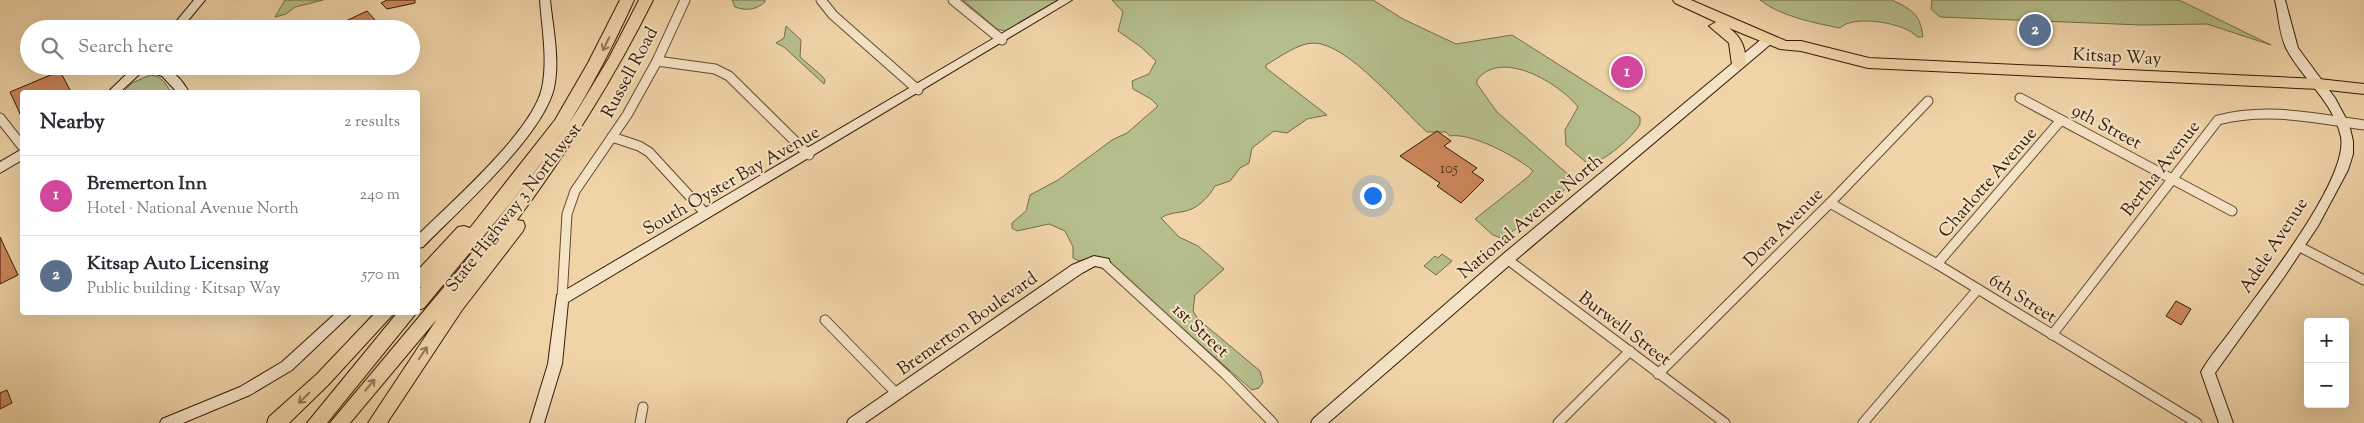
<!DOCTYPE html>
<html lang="en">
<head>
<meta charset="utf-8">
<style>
  :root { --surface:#fff; --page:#f2f2f3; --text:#2b2b33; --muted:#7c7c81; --line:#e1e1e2; --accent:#b45309 }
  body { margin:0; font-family:"Sorts Mill Goudy",serif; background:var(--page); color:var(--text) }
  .controls { position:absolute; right:15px; bottom:15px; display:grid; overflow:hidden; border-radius:5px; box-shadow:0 5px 20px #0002 }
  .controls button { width:45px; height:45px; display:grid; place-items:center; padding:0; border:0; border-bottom:1px solid var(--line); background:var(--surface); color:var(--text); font:25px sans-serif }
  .you { position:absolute; left:1372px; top:195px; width:18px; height:18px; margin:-12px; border:4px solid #fff; border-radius:50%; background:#1a73e8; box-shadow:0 0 0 8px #1a73e833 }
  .badge { display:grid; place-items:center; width:32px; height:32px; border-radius:50%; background:var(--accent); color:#fff; font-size:16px; font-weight:700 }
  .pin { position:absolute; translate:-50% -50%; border:2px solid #fff; box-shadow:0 1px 5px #0006 }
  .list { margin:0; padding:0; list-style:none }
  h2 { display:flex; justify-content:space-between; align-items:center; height:65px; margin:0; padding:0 20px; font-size:21px }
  h2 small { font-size:16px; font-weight:400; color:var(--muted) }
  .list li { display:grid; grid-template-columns:32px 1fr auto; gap:15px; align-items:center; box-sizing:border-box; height:80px; padding:0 20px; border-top:1px solid var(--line) }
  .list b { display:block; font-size:19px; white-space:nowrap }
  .list p { margin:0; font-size:16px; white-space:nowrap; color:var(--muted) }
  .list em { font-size:16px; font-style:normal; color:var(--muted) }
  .icon { flex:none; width:28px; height:28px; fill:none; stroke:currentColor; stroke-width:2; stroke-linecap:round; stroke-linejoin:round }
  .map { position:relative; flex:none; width:2364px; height:423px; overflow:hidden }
  .search { position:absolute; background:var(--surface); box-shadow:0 5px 20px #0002; left:20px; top:20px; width:400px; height:55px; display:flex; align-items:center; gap:12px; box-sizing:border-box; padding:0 18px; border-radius:28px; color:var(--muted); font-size:19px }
  .panel { position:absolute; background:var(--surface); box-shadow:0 5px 20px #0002; left:20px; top:90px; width:400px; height:225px; border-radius:5px }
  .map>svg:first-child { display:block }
  .green { fill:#b5be8b; stroke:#746c49 }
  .building { fill:#cd875b; stroke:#341a07 }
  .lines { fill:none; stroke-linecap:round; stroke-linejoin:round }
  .street-casing { stroke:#63482f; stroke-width:11 }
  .secondary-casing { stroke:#341a07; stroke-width:2 }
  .primary-casing { stroke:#341a07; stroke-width:2 }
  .highway-casing { stroke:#341a07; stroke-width:2 }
  .street { stroke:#f5e3c6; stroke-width:9 }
  .secondary { fill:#f5e3c6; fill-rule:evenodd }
  .primary { fill:#f0d4a8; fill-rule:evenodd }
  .highway { fill:#f0d4a8; fill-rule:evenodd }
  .oneway { stroke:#927758 }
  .labels { text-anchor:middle; stroke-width:4; stroke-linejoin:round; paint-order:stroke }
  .number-label { font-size:15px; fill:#5a351c }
  .street-label { font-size:18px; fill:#341a07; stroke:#f5e3c6 }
</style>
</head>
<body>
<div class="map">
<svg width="2364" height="423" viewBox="0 0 2364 423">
  <rect width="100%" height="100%" fill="#f0d4a8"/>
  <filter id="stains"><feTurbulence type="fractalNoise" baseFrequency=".004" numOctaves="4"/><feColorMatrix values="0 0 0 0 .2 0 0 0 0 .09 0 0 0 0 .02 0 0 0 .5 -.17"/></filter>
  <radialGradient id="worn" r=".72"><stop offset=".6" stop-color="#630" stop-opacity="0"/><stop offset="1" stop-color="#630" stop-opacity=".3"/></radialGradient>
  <g class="green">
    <path d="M285,0h38l-28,7 -9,7 -11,3z"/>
    <path d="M732,0h33v2c-9,8 -19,9 -30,5z"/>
    <path d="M963,0h95l-53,31 -8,-2z"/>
    <path d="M1112,0h261l30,19 53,25 56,-9 123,78 5,4v7c-6,12 -38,40 -52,40l-22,-19 -1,-15 13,-23c-19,-24 -77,-59 -101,-27v4l20,28 74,65 2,4c-1,5 -66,57 -72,57l-8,-3 -18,-16 53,-42 5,-6c-15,-14 -63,-39 -83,-35l-4,-4h-19c-25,-22 -78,-88 -113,-89 -16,0 -34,14 -48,22v3l61,47 -20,4 -20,14 -13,-2 -22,17 -3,15 -9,5 -10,13 -15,5c-7,12 -18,24 -34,26 -8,1 -14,2 -20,6l18,19 19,9 26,23 -29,26 -2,16 5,8 62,52 3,11 -4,6 -7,2 -77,-68 -83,-64 -13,3 -6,-3v-11l-8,-16 -16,-7 -32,7 -5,-3v-5l14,-12 4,-16 28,-15 54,-40 15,-7 31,-27 -7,-7 -18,-10 -1,-8 17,-7 7,-13 -15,-14 -23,-16 5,-19z"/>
    <path d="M1760,0h132c20,10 28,13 31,37h-6c-10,-14 -64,-23 -77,-9 -26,-5 -60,-12 -80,-28z"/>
    <path d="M1932,0h247l92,45 -64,-21 -66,1 -201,-8 -9,-8z"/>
    <path d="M786,26l15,14 -1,17 22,19 3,4 -1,4 -40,-37 -8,-4 8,-5z"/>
    <path d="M150,75c12,1 15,8 21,17h-48l9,-9z"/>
    <path d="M1442,254l10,7 -16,14 -12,-9 11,-10 3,2z"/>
  </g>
  <g class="building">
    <path d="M387,0h28v3l-28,6 -6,-6z"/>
    <path d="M367,11l8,9 -18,9h-28z"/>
    <path d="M60,71l11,21h-49v26l-12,-26z"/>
    <path d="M1437,131l14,10 -7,5 33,22 -5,4 12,8 -23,23 -24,-17 3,-3 -40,-27z"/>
    <path d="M0,237l18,38 -18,9z"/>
    <path d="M2176,301l15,8 -10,16 -15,-9z"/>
    <path d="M7,390l5,13 -12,6v-16z"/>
  </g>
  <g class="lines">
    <g class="street-casing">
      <g id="street">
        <path d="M821,0l12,15 85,75"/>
        <path d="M953,0l49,40"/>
        <path d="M657,61l58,8 14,7 80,79"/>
        <path d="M2020,98l212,113"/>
        <path d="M0,118l22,28"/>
        <path d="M612,137l27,9 10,6 57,62"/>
        <path d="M1830,203l107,61 260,159"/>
        <path d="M2298,246l66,34"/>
        <path d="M1507,259l218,164"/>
        <path d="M1104,263l122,112 47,48"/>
        <path d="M1937,264l124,-144"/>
        <path d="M562,299l5,-85 8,-23 52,-76 30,-54 28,-61"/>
        <path d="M825,320l72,74"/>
        <path d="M2052,335l166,-215c49,-13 97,-2 146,5"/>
        <path d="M1658,374l172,-171 98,-102"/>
        <path d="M640,423l3,-16"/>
        <path d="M1558,423l72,-72"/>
        <path d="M1863,423l115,-134"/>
      </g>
    </g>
    <g class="secondary-casing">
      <g id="secondary">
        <path d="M194,0h11l-24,29h-11z"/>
        <path d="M540,0h10c3,28 10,60 4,88 -11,48 -96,123 -131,159l-5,1v-13c32,-32 115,-104 124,-147 6,-28 0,-60 -2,-88z"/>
        <path d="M1059,0h13l-504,302 -6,62 -18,59h-14l18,-59 9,-69z"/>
        <path d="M2275,0h10l13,48 37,50 14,26 4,17v13l-5,16 -30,56 -34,51 -69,96 18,50h-14l-18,-51c8,-15 21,-29 31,-43 26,-36 117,-149 109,-192 -7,-35 -39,-58 -55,-89 -7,-15 -7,-32 -11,-48z"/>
        <path d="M1768,36l6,4 -2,3 -260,220 -184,160h-17l2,-4 189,-164 262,-218z"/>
        <path d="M135,66c27,0 39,0 54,26h-12l-15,-16 -18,-6 -24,22h-12z"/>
        <path d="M22,149v11l-22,13v-11z"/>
        <path d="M1094,256l15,3 1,4 -1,4 -5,1 -9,-2 -13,7 -217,150h-18l2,-4 223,-154z"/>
        <path d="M337,312h16l-61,58 -42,25 -67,28h-23l2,-4 78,-32 42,-25z"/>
      </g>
    </g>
    <g class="primary-casing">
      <path id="primary" d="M1673,0h18l95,41h15l68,17 450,21 45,5v10l-45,-5 -451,-21 -67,-17 -21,-2 -51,-21c13,9 17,21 17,37l-7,5 -7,-5 -3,-22 -20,-17 7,-4 -41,-19z"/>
    </g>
    <g class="highway-casing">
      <g id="highway">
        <path d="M620,0h14c-20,44 -42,87 -68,128 -42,63 -94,121 -142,180l-6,2v-19l3,-4 -3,1v-18l40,-43 6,-1 6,2 85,-108 33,-57z"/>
        <path d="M639,0h14c-39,78 -84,150 -136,220l6,1 2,5 -2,5 -61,79 -75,113h-19l69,-104 -87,104h-20l130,-155 80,-103 37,-54 32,-53z"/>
        <path d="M376,312h19l-66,72 -40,39h-22l2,-6 48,-43z"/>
        <path d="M398,312h19l-90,111h-20z"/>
      </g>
    </g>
    <use href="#street" class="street"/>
    <use href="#secondary" class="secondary"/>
    <use href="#primary" class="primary"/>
    <use href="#highway" class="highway"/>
  </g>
  <defs><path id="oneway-shaft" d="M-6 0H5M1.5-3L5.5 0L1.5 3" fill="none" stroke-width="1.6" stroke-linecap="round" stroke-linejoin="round" transform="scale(1.25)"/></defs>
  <g class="oneway">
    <use href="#oneway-shaft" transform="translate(606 44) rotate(116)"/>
    <use href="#oneway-shaft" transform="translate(423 353) rotate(-56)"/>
    <use href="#oneway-shaft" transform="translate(370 385) rotate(-50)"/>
    <use href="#oneway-shaft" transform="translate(304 398) rotate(136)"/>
  </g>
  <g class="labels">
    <g class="number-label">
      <text x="1449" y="173">105</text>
    </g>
    <g class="street-label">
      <text transform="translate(2117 56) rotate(3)" y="6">Kitsap Way</text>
      <text transform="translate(629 72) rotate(-62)" y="6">Russell Road</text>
      <text transform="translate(2107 126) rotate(28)" y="6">9th Street</text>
      <text transform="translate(2160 168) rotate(-52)" y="6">Bertha Avenue</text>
      <text transform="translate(731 180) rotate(-30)" y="6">South Oyster Bay Avenue</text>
      <text transform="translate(1987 182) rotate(-49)" y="6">Charlotte Avenue</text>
      <text transform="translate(513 207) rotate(-52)" y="6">State Highway 3 Northwest</text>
      <text transform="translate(1530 216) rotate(-40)" y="6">National Avenue North</text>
      <text transform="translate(1783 227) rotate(-45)" y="6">Dora Avenue</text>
      <text transform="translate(2273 245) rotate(-57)" y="6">Adele Avenue</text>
      <text transform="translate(2023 298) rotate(32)" y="6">6th Street</text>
      <text transform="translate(967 323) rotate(-35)" y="6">Bremerton Boulevard</text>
      <text transform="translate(1625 328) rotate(37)" y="6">Burwell Street</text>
      <text transform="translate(1201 330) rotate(43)" y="6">1st Street</text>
    </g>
  </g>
  <rect width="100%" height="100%" filter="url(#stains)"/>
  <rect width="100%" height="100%" fill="url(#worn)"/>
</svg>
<div class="controls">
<button>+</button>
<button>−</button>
</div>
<div class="you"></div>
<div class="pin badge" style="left:1627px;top:72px;background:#d1479c">1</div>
<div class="pin badge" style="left:2035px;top:30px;background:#5c6f8a">2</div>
<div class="search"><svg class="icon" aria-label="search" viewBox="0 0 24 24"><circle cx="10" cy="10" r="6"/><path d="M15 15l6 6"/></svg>Search here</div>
<section class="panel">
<h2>Nearby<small>2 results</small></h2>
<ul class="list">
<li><span class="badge" style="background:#d1479c">1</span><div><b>Bremerton Inn</b><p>Hotel · National Avenue North</p></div><em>240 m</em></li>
<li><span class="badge" style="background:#5c6f8a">2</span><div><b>Kitsap Auto Licensing</b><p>Public building · Kitsap Way</p></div><em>570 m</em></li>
</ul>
</section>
</div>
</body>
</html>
